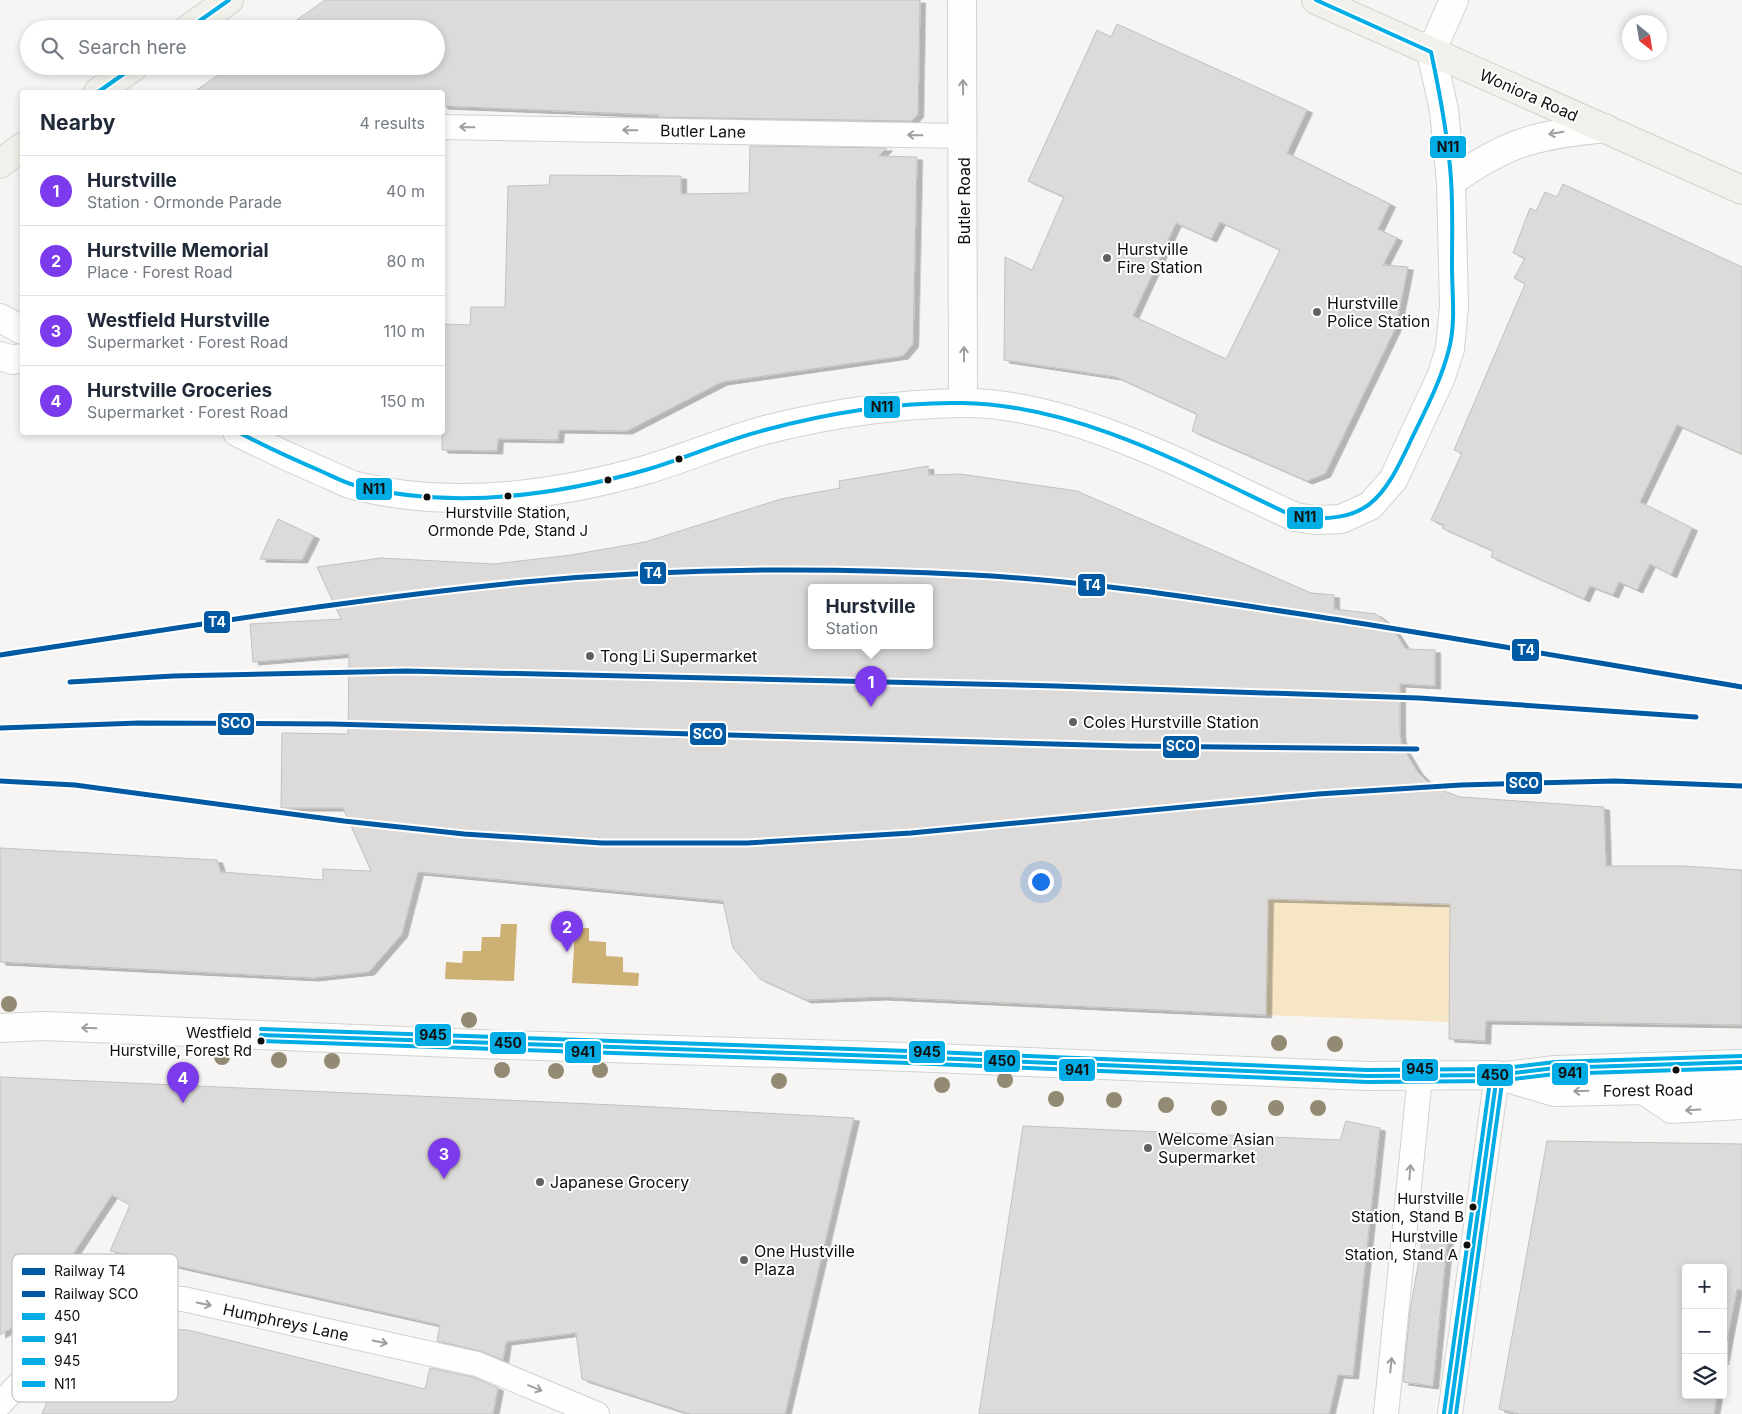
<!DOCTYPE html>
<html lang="en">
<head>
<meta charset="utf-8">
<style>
  :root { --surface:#fff; --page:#f6f6f7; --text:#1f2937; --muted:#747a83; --line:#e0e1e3; --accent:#7c3aed }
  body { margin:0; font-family:Inter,sans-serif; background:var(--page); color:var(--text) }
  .controls { position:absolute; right:15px; bottom:15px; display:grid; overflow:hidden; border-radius:5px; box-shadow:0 2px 8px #0003 }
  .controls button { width:45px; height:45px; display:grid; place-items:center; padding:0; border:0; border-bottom:1px solid var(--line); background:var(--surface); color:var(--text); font:25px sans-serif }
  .compass { position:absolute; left:1622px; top:15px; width:45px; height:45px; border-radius:50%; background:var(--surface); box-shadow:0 2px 8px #0003; rotate:150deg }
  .you { position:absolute; left:1040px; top:881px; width:18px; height:18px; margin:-12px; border:4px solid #fff; border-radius:50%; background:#1a73e8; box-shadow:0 0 0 8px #1a73e833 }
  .badge { display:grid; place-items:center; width:32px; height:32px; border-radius:50%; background:var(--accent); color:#fff; font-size:16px; font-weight:700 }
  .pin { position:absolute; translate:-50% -41px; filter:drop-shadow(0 1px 2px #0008) }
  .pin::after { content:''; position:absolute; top:26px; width:18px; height:15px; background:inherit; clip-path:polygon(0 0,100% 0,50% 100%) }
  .popup { position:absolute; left:808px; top:584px; width:125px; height:65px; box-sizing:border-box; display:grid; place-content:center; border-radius:5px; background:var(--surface); filter:drop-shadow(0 1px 4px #0005); font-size:16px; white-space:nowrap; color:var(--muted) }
  .popup b { font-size:19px; color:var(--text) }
  .popup::after { content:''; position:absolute; left:50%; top:100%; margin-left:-10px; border:10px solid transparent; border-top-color:var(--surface) }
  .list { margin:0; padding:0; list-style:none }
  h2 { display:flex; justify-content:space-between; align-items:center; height:65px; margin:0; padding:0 20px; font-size:21px }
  h2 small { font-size:16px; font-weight:400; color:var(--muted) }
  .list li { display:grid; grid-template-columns:32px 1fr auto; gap:15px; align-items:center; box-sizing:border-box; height:70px; padding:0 20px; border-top:1px solid var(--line) }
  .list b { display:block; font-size:19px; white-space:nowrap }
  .list p { margin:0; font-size:16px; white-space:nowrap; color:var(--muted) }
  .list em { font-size:16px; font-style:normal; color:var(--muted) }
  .icon { flex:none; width:28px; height:28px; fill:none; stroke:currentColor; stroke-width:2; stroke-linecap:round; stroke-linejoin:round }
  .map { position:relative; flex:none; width:1742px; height:1414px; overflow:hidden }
  .search { position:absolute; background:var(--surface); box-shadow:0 2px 8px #0003; left:20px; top:20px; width:425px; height:55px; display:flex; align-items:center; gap:12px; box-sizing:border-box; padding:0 18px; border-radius:28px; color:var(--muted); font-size:19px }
  .panel { position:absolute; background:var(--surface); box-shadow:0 2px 8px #0003; left:20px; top:90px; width:425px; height:345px; border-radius:5px }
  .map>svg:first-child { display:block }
  .green { fill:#f7e6c5 }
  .water { fill:#ccb074 }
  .building { fill:#dcdbd9; stroke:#c3c1bf; fill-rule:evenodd; filter:url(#shadow) }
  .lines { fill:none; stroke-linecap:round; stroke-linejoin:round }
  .service-casing { stroke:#d3d2d0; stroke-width:26 }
  .minor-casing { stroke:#d3d2d0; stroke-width:30 }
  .tertiary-casing { stroke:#d3d2d0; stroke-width:30 }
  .secondary-casing { stroke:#d3d2d0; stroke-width:30 }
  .service { stroke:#fefefd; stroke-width:24 }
  .minor { stroke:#fefefd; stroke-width:28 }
  .tertiary { stroke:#fefefd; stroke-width:28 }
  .secondary { stroke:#f1f0eb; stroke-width:28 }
  .bus-1-casing { stroke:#fff; stroke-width:8 }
  .bus-2-casing { stroke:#fff; stroke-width:8 }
  .bus-3-casing { stroke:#fff; stroke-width:8 }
  .bus-4-casing { stroke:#fff; stroke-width:8 }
  .bus-1 { stroke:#01ade4; stroke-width:4 }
  .bus-2 { stroke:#01ade4; stroke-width:4 }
  .bus-3 { stroke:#01ade4; stroke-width:4 }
  .bus-4 { stroke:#01ade4; stroke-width:4 }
  .rail-1-casing { stroke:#fff; stroke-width:9 }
  .rail-2-casing { stroke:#fff; stroke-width:9 }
  .rail-1 { stroke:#005aa3; stroke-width:5 }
  .rail-2 { stroke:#005aa3; stroke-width:5 }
  .tree { fill:#938a74 }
  .oneway { stroke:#9f9e9d }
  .poi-dot { fill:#61605e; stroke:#fff; stroke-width:2 }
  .bus-dot { fill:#100f0d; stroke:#fff; stroke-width:2 }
  .labels { text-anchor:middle; stroke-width:4; stroke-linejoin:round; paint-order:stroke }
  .bus-label { font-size:15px; fill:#100f0d; stroke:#fff; text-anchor:end }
  .street-label { font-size:16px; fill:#100f0d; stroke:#fff }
  .poi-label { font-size:16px; fill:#100f0d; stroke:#fff; text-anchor:start }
  .key { fill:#fff; stroke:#b7b7b6; stroke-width:1 }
  .key-label { font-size:14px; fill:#100f0d }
  .line-badge { stroke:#fff; stroke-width:2 }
  .badge-label { font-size:14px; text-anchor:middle; font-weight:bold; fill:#fff }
  .pale-badge-label { font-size:14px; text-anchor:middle; font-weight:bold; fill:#111 }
</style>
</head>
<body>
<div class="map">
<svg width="1742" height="1414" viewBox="0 0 1742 1414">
  <defs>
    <filter id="shadow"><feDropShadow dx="5.5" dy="3" stdDeviation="0" flood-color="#0004"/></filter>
  </defs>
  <rect width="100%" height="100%" fill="#f7f5f3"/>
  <path class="green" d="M1268,899l182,5 -1,118 -183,-7z"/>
  <g class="water">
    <path d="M501,924h16l-3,57 -69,-2 1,-17 16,1 1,-12h18l1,-14h18z"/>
    <path d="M575,928h14v13l17,1v14l17,1v15l16,1 -1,13 -66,-3z"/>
  </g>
  <g class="building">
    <path d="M325,0h595l-2,114 -6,7 -253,-4v-2l-217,-9v-14h-248l37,-26h205v-37h-152z"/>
    <path d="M1117,24l190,86 -20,43 103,51 -12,25 19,9 -14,27 25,2 -8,40 -5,22 -70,145 -18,7 -115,-50 5,-17 -81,-37 -112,-17 1,-103 27,13 32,-73 -36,-16 69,-151 14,7zM1220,222l60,28 -54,109 -93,-43 43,-93 35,16z"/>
    <path d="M750,146l137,2 -8,8 38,1 -4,187 -10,12 -181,26 -95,49 -68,-1 -1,10 -60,-1 -1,12 -55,-1v-126l28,1 1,-18h34l3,-121 41,-1 1,-10 131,1v18l68,-1z"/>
    <path d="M1563,184l179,83v187l-65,-29 -37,77 52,26 -21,47 -21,-11 -13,26 -18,-8 -6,13 -23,-9 -6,13 -93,-42 2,-6 -51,-23 2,-3 -13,-5 31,-67 -8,-3 71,-166 -11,-6 11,-20 -12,-5 17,-45 6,3 9,-19 12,5z"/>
    <path d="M928,466l1,9 31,-1 117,17 234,102 23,2v14l42,5 15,12 15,23 29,1v36l-35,-2v50l2,12 15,25 10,10 17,10 16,6 144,10 2,59h77l59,4v155l-256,-4 -1,20 -36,-2 1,-135 -182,-5 -2,116 -385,-18 -75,3 -46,-21 -27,-31 -10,-47 -305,-29 -16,62 -33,38 -56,6 -313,-16v-114l217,12 4,12 102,8v-11l48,2 -28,-63h-62l1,-75 66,1 1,-80 -96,8 -3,-38 91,-5 -24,-52 64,-9 113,6 77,-9 74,-13 136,-43 59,-11 -1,-7zM812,588h118v58h-118z"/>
    <path d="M278,519l36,17 -12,24 -42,-1z"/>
    <path d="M0,1077l636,29 218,12 -69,296h-95l-108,-35 -6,-46 -70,9 -3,18 -23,-9 -43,-10 3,-16 -330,-74 20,-46 -18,-10 -79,120 -33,20z"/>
    <path d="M1346,1121l34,7 -27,248 -15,-1 -9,39h-350l44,-288 317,14z"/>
    <path d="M1547,1141l195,3v146l-5,-1 -14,73v-94h-37v127h31l-3,19h-195l-20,-5z"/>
    <path d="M1424,1231l24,3 -15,152 -30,-4 7,-71z"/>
    <path d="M111,1327l77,3 237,59 5,-21 43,9 25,11 -5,26h-451l23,-55 23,-19z"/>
  </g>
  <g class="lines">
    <g class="service-casing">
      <g id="service">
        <path d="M442,127l521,9"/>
        <path d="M1640,1090l31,21 71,-4"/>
        <path d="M0,1404c53,-55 100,-110 183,-105l294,65 120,50"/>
        <path d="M1386,1414l34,-338"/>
        <path d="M1450,1414l47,-339 58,-7 187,-6"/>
      </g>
    </g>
    <g class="minor-casing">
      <g id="minor">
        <path d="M962,0l1,403"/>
        <path d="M1451,182c57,-41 86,-47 154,-54"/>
        <path d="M0,318l22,12"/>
        <path d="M237,432c28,14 57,28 86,40 10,4 20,10 30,13 97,25 201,11 296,-16 39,-12 76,-28 116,-39 63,-16 131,-26 197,-27 106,-2 237,70 333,114l20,3 26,-1 29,-13 23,-26 48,-103 9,-28 4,-43 -3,-124 -7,-72 -13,-58 23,-52"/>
        <path d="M0,1028l44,-2 433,18 432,13 458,19 130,-1 58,17 187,-4"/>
      </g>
    </g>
    <g class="tertiary-casing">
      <path id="tertiary" d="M0,356l13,4 9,-2"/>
    </g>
    <g class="secondary-casing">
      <g id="secondary">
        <path d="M1316,0l426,190"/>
        <path d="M188,29l41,-29"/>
        <path d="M98,92l37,-26"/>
        <path d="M0,164l22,-17"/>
      </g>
    </g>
    <use href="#service" class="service"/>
    <use href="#minor" class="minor"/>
    <use href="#tertiary" class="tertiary"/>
    <use href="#secondary" class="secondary"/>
    <g class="bus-1-casing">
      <g id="bus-1">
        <path d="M261,1035l648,22 458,19 130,-1 58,-7 187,-6"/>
        <path d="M1450,1414l47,-339"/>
      </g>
    </g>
    <g class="bus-2-casing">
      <g id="bus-2">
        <path d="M261,1041l648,22 458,19 130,-1 58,-7 187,-6"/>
        <path d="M1456,1414l47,-338"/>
      </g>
    </g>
    <g class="bus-3-casing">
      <g id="bus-3">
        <path d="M261,1029l648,22 458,19 130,-1 58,-7 187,-6"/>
        <path d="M1444,1413l47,-339"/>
      </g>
    </g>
    <g class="bus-4-casing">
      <g id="bus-4">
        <path d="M188,29l41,-29"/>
        <path d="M98,92l37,-26"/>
        <path d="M238,432c28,15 57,28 85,40 11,5 20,10 31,13 96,25 201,11 295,-16 39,-12 77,-29 116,-39 63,-17 132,-28 197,-27 118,2 229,65 333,114 72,7 87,-15 116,-77 14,-29 30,-59 38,-91 7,-27 3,-55 3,-83 0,-29 1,-58 -1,-87 -3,-43 -11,-85 -20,-127l-115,-52"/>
      </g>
    </g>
    <use href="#bus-1" class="bus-1"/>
    <use href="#bus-2" class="bus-2"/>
    <use href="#bus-3" class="bus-3"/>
    <use href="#bus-4" class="bus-4"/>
    <g class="rail-1-casing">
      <g id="rail-1">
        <path d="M0,655c174,-26 349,-56 524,-73 149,-14 301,-15 450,-7 112,6 222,23 333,40 145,22 290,48 435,72"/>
        <path d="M70,682l103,-6 234,-5 649,15 363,12 277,19"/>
      </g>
    </g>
    <g class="rail-2-casing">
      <g id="rail-2">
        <path d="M0,728l139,-5 193,1 796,22 289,3"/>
        <path d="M0,781l75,4 269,36 120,13 138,9h145l164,-10 407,-39 143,-9 154,-4 127,5"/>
      </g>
    </g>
    <use href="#rail-1" class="rail-1"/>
    <use href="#rail-2" class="rail-2"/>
  </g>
  <g class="tree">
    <circle cx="9" cy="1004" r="8"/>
    <circle cx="469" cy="1020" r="8"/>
    <circle cx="1279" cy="1043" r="8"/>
    <circle cx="1335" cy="1044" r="8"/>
    <circle cx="222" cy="1057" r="8"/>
    <circle cx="279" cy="1060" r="8"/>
    <circle cx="332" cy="1061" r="8"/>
    <circle cx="502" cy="1070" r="8"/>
    <circle cx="600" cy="1070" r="8"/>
    <circle cx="556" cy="1071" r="8"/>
    <circle cx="1005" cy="1080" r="8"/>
    <circle cx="779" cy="1081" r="8"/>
    <circle cx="942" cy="1085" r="8"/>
    <circle cx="1056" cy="1099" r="8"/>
    <circle cx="1114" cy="1100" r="8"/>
    <circle cx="1166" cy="1105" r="8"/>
    <circle cx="1219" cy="1108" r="8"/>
    <circle cx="1276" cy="1108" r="8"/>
    <circle cx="1318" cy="1108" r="8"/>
  </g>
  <defs><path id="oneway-shaft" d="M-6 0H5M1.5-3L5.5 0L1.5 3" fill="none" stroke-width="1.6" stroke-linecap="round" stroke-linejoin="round" transform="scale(1.25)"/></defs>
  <g class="oneway">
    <use href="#oneway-shaft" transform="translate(963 87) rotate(-91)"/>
    <use href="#oneway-shaft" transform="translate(467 127) rotate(-179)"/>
    <use href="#oneway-shaft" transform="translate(630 130) rotate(-179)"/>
    <use href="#oneway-shaft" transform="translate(1556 133) rotate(170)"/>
    <use href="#oneway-shaft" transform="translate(915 135) rotate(-179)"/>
    <use href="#oneway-shaft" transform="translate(964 354) rotate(-90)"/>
    <use href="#oneway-shaft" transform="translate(89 1028) rotate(-178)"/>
    <use href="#oneway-shaft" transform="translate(1581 1091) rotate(178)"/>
    <use href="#oneway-shaft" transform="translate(1693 1110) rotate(177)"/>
    <use href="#oneway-shaft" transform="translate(1410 1172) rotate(-85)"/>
    <use href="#oneway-shaft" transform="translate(204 1304) rotate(12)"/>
    <use href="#oneway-shaft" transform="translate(380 1342) rotate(12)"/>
    <use href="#oneway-shaft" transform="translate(1391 1365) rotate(-84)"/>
    <use href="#oneway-shaft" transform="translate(535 1388) rotate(22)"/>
  </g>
  <g class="poi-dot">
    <circle cx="1107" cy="258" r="5"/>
    <circle cx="1317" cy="312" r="5"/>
    <circle cx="590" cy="656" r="5"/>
    <circle cx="1073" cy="722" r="5"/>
    <circle cx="1148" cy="1148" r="5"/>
    <circle cx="540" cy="1182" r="5"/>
    <circle cx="744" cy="1260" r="5"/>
  </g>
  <g class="bus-dot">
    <circle cx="679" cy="459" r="4.5"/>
    <circle cx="608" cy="480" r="4.5"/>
    <circle cx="508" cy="496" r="4.5"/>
    <circle cx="427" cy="497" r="4.5"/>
    <circle cx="261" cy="1041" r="4.5"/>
    <circle cx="1676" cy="1070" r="4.5"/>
    <circle cx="1473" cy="1207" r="4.5"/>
    <circle cx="1467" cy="1245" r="4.5"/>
  </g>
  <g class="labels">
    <g class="bus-label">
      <text x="508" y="518" text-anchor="middle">Hurstville Station,<tspan x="508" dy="18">Ormonde Pde, Stand J</tspan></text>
      <text x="252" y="1038">Westfield<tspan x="252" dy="18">Hurstville, Forest Rd</tspan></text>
      <text x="1464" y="1204">Hurstville<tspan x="1464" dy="18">Station, Stand B</tspan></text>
      <text x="1458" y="1242">Hurstville<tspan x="1458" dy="18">Station, Stand A</tspan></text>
    </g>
    <g class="street-label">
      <text transform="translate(1529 95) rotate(24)" y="6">Woniora Road</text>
      <text transform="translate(703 131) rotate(1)" y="6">Butler Lane</text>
      <text transform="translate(964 201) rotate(-90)" y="6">Butler Road</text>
      <text transform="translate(1648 1090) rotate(-1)" y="6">Forest Road</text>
      <text transform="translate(286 1322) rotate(12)" y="6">Humphreys Lane</text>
    </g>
    <g class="poi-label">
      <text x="1117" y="255">Hurstville<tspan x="1117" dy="18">Fire Station</tspan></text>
      <text x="1327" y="309">Hurstville<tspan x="1327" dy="18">Police Station</tspan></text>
      <text x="600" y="662">Tong Li Supermarket</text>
      <text x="1083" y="728">Coles Hurstville Station</text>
      <text x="1158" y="1145">Welcome Asian<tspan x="1158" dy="18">Supermarket</tspan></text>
      <text x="550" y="1188">Japanese Grocery</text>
      <text x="754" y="1257">One Hustville<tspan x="754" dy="18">Plaza</tspan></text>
    </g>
  </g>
  <rect x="12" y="1254" width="166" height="148" rx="8" class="key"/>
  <rect x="22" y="1268" width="23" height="7" fill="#005aa3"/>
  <rect x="22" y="1291" width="23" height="6" fill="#005aa3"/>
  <rect x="22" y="1313" width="23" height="7" fill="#01ade4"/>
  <rect x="22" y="1336" width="23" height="6" fill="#01ade4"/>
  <rect x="22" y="1358" width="23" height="7" fill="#01ade4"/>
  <rect x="22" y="1381" width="23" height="6" fill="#01ade4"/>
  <g class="key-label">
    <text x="54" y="1276">Railway T4</text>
    <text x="54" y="1299">Railway SCO</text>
    <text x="54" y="1321">450</text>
    <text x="54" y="1344">941</text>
    <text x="54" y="1366">945</text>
    <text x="54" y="1389">N11</text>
  </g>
  <g class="line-badge">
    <rect x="1429" y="135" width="38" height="24" rx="5" fill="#01ade4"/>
    <rect x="863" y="395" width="38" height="24" rx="5" fill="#01ade4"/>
    <rect x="355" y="477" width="38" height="24" rx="5" fill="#01ade4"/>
    <rect x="1286" y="506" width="38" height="24" rx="5" fill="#01ade4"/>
    <rect x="639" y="561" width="28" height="24" rx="5" fill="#005aa3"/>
    <rect x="1077" y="573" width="29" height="24" rx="5" fill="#005aa3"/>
    <rect x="203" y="610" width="28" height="24" rx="5" fill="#005aa3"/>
    <rect x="1511" y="638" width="29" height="24" rx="5" fill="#005aa3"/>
    <rect x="217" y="712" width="38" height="24" rx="5" fill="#005aa3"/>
    <rect x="689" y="722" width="38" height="24" rx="5" fill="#005aa3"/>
    <rect x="1162" y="735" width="38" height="24" rx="5" fill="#005aa3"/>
    <rect x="1505" y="771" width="38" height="24" rx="5" fill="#005aa3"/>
    <rect x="414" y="1023" width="38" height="24" rx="5" fill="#01ade4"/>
    <rect x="489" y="1031" width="38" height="24" rx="5" fill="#01ade4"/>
    <rect x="908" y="1040" width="38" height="24" rx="5" fill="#01ade4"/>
    <rect x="564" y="1040" width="38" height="24" rx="5" fill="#01ade4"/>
    <rect x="983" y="1049" width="38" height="24" rx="5" fill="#01ade4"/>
    <rect x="1401" y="1058" width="38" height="24" rx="5" fill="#01ade4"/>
    <rect x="1058" y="1058" width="38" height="24" rx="5" fill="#01ade4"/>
    <rect x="1551" y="1062" width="38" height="24" rx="5" fill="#01ade4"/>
    <rect x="1476" y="1063" width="38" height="24" rx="5" fill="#01ade4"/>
  </g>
  <g class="badge-label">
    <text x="653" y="578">T4</text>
    <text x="1092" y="590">T4</text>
    <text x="217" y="627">T4</text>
    <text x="1526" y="655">T4</text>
    <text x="236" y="728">SCO</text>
    <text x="708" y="739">SCO</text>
    <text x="1181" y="751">SCO</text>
    <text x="1524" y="788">SCO</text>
  </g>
  <g class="pale-badge-label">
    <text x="1448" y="152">N11</text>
    <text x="882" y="412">N11</text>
    <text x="374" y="494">N11</text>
    <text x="1305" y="522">N11</text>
    <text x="433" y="1040">945</text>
    <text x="508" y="1048">450</text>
    <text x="927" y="1057">945</text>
    <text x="583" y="1057">941</text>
    <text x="1002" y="1066">450</text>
    <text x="1420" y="1074">945</text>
    <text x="1077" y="1075">941</text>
    <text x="1570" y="1078">941</text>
    <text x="1495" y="1080">450</text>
  </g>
</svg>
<div class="controls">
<button>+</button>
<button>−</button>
<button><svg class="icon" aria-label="layers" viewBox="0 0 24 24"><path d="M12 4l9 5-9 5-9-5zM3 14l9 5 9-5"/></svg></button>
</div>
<svg class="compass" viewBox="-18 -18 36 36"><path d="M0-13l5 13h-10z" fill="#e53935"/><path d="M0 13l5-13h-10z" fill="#747a83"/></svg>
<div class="you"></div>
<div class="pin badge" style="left:871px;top:707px">1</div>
<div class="popup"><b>Hurstville</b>Station</div>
<div class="pin badge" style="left:567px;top:952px">2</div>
<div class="pin badge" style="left:444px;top:1179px">3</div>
<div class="pin badge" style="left:183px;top:1103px">4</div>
<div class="search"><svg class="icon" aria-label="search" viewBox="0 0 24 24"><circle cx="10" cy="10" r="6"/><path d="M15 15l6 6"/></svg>Search here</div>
<section class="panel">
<h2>Nearby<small>4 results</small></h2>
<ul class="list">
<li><span class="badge">1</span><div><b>Hurstville</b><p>Station · Ormonde Parade</p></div><em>40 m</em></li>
<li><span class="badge">2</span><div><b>Hurstville Memorial</b><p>Place · Forest Road</p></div><em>80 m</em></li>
<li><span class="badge">3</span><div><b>Westfield Hurstville</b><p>Supermarket · Forest Road</p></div><em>110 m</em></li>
<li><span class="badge">4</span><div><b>Hurstville Groceries</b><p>Supermarket · Forest Road</p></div><em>150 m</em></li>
</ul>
</section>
</div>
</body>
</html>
